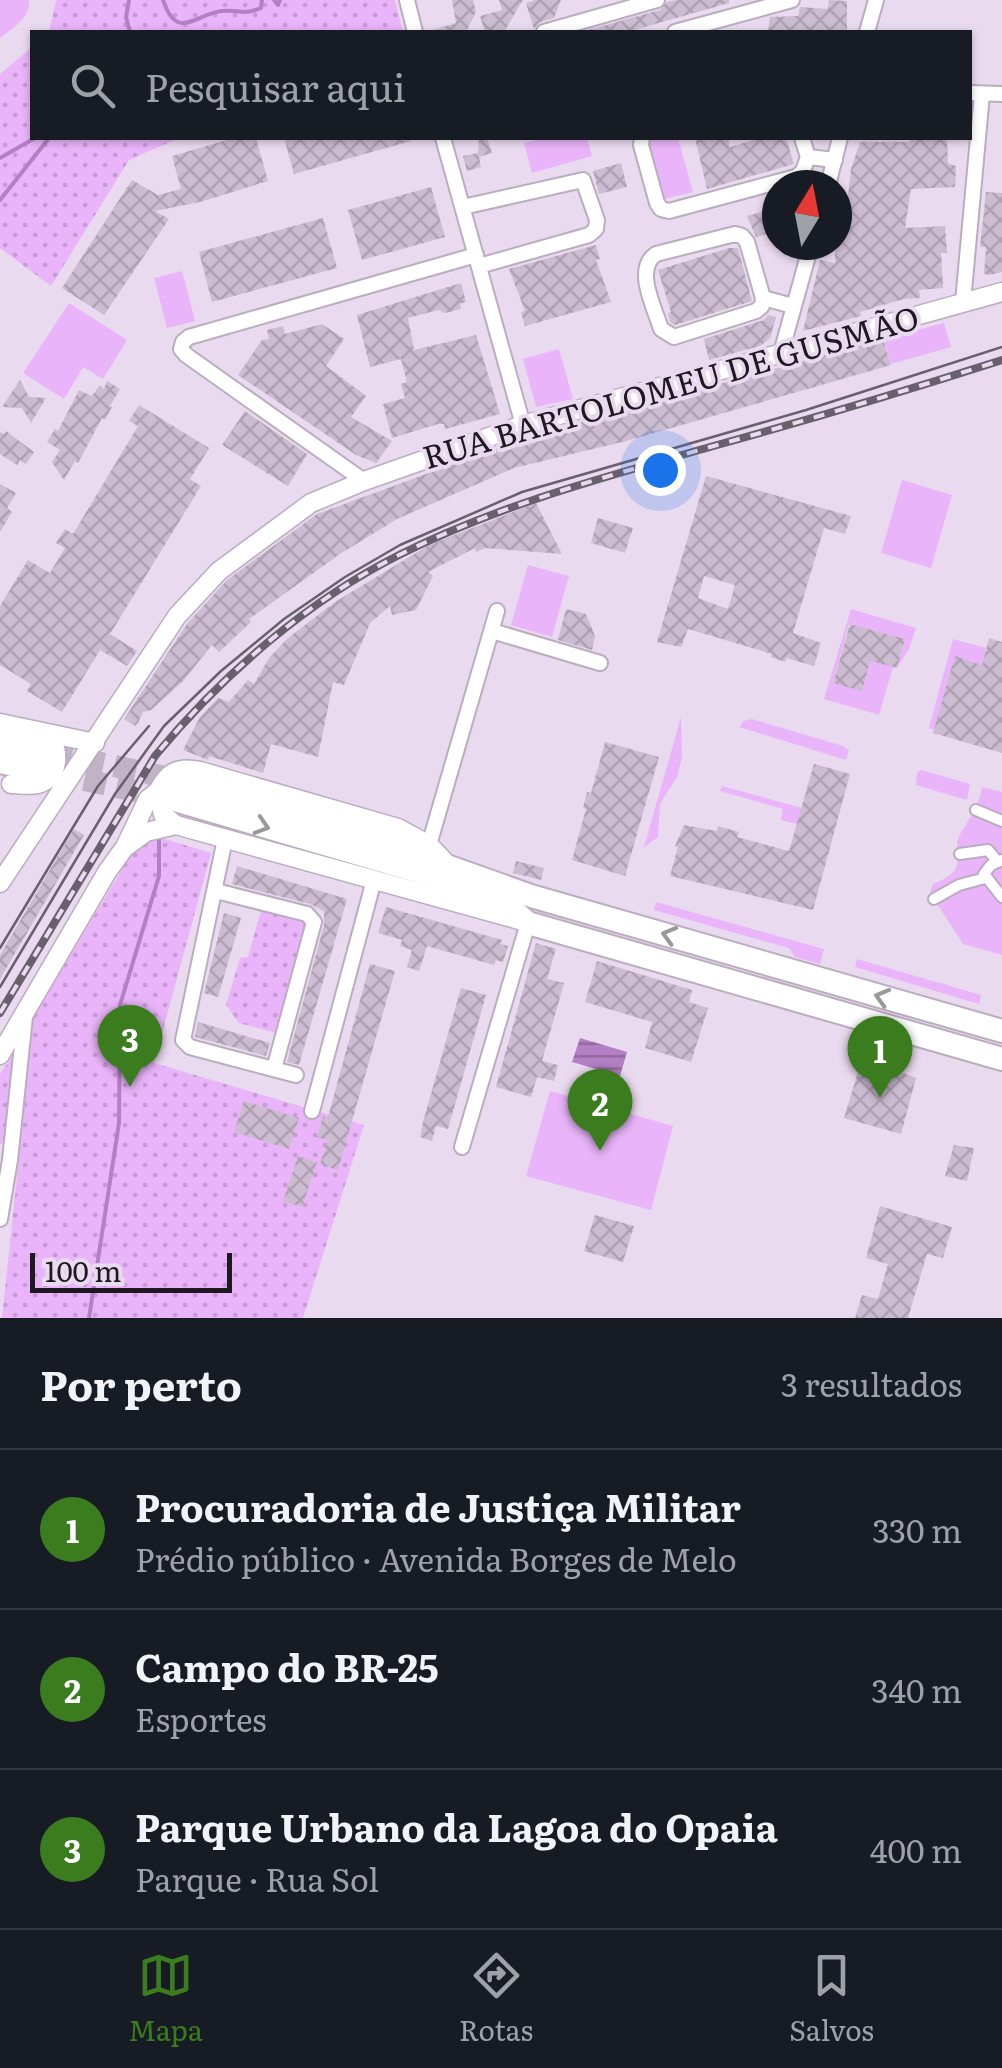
<!DOCTYPE html>
<html lang="pt">
<head>
<meta charset="utf-8">
<style>
  :root { --surface:#171b24; --page:#242831; --text:#f1f3f6; --muted:#9ea1a6; --line:#363941; --accent:#3b7d1e }
  body { margin:0; font-family:Literata,serif; background:var(--page); color:var(--text) }
  .compass { position:absolute; left:762px; top:170px; width:90px; height:90px; border-radius:50%; background:var(--surface); box-shadow:0 2px 8px #0004; rotate:10deg }
  .scale { position:absolute; left:30px; bottom:25px; width:202px; box-sizing:border-box; padding-left:10px; border:5px solid #1e1920; border-top:0; font-size:28px; line-height:35px; white-space:nowrap; color:#1e1920; -webkit-text-stroke:8px #eadaef; paint-order:stroke }
  .you { position:absolute; left:660px; top:470px; width:35px; height:35px; margin:-25px; border:8px solid #fff; border-radius:50%; background:#1a73e8; box-shadow:0 0 0 15px #1a73e833 }
  .badge { display:grid; place-items:center; width:65px; height:65px; border-radius:50%; background:var(--accent); color:#fff; font-size:32px; font-weight:700 }
  .pin { position:absolute; translate:-50% -82px; filter:drop-shadow(0 2px 5px #0008) }
  .pin::after { content:''; position:absolute; top:52px; width:35px; height:30px; background:inherit; clip-path:polygon(0 0,100% 0,50% 100%) }
  .list { margin:0; padding:0; list-style:none }
  h2 { display:flex; justify-content:space-between; align-items:center; height:130px; margin:0; padding:0 40px; font-size:42px }
  h2 small { font-size:32px; font-weight:400; color:var(--muted) }
  .list li { display:grid; grid-template-columns:65px 1fr auto; gap:30px; align-items:center; box-sizing:border-box; height:160px; padding:0 40px; border-top:2px solid var(--line) }
  .list b { display:block; font-size:38px; white-space:nowrap }
  .list p { margin:0; font-size:32px; white-space:nowrap; color:var(--muted) }
  .list em { font-size:32px; font-style:normal; color:var(--muted) }
  .icon { flex:none; width:55px; height:55px; fill:none; stroke:currentColor; stroke-width:2; stroke-linecap:round; stroke-linejoin:round }
  .map { position:relative; flex:none; width:1002px; height:1318px; overflow:hidden }
  .search { position:absolute; background:var(--surface); box-shadow:0 2px 8px #0004; left:30px; right:30px; top:30px; height:110px; display:flex; align-items:center; gap:25px; box-sizing:border-box; padding:0 35px; border-radius:0px; color:var(--muted); font-size:38px }
  .sheet { height:610px; background:var(--surface) }
  nav { display:flex; justify-content:space-around; align-items:center; box-sizing:border-box; height:140px; border-top:2px solid var(--line); background:var(--surface); font-size:28px; color:var(--muted) }
  nav a { display:grid; justify-items:center; gap:5px }
  nav .on { color:var(--accent) }
  .map>svg:first-child { display:block }
  .grass { fill:#e9b4f9 }
  .park { fill:url(#park-dots) }
  .water { fill:url(#water-rules) }
  .lines { fill:none; stroke-linecap:round; stroke-linejoin:round }
  .stream { stroke:#b480c5; stroke-width:4 }
  .building { fill:url(#building-cross-hatch); fill-rule:evenodd }
  .primary-tunnel { stroke:#c1b3c6; stroke-width:22; stroke-dasharray:22 11; stroke-linecap:butt }
  .pedestrian-casing { stroke:#bbacc0; stroke-width:14 }
  .minor-casing { stroke:#bbacc0; stroke-width:18 }
  .tertiary-casing { stroke:#bbacc0; stroke-width:21 }
  .primary-casing { stroke:#bbacc0; stroke-width:26 }
  .pedestrian { stroke:#fff; stroke-width:10 }
  .minor { stroke:#fff; stroke-width:14 }
  .tertiary { stroke:#fff; stroke-width:18 }
  .primary { stroke:#fff; stroke-width:22 }
  .tram { stroke:#69606d; stroke-width:2.5 }
  .rail-casing { stroke:#69606d; stroke-width:8 }
  .rail { stroke:#eadaef; stroke-width:4; stroke-dasharray:11; stroke-linecap:butt }
  .oneway { stroke:#9a989b }
  .labels { text-anchor:middle; stroke-width:8; stroke-linejoin:round; paint-order:stroke }
  .street-label { font-size:32px; fill:#1e1920; stroke:#eadaef }
</style>
</head>
<body>
<div class="map">
<svg width="1002" height="1318" viewBox="0 0 1002 1318">
  <defs>
    <pattern id="park-dots" width="8" height="8" patternUnits="userSpaceOnUse" patternTransform="scale(2.5)"><rect width="8" height="8" fill="#e9b4f9"/><path d="M2 2h.1M6 6h.1" fill="none" stroke="#c79ad5" stroke-width="1.8" stroke-linecap="round"/></pattern>
    <pattern id="water-rules" width="6" height="5" patternUnits="userSpaceOnUse" patternTransform="scale(2.5)"><rect width="6" height="5" fill="#b480c5"/><path d="M0 2.5h6" fill="none" stroke="#9268a0"/></pattern>
    <pattern id="building-cross-hatch" width="8" height="8" patternUnits="userSpaceOnUse" patternTransform="scale(2.5)"><rect width="8" height="8" fill="#ccbcd1"/><path d="M0 0l8 8M0 8l8-8" fill="none" stroke="#afa1b3"/></pattern>
  </defs>
  <rect width="100%" height="100%" fill="#eadaef"/>
  <g class="grass">
    <path d="M0,0h29c1,19 -15,27 -29,38z"/>
    <path d="M545,138h42l5,18 -60,17 -8,-30z"/>
    <path d="M648,138h30l15,54 -29,7z"/>
    <path d="M182,271l13,50 -28,7 -13,-50z"/>
    <path d="M69,303l58,37 -24,39 -20,-12 -19,32 -41,-26z"/>
    <path d="M944,323l7,24 -60,17 -7,-25z"/>
    <path d="M559,349l14,50 -37,8 -13,-48z"/>
    <path d="M902,480l50,15 -21,73 -50,-15z"/>
    <path d="M528,565l41,11 -17,61 -41,-12z"/>
    <path d="M851,609l65,19 -7,21 -12,19 8,-29 -56,-15 -16,58 29,8 8,-29 23,6 -14,48 -55,-16z"/>
    <path d="M953,639l33,9 -4,17 -27,-8 -21,73 -5,-2z"/>
    <path d="M681,717l1,40 -5,20 -17,27 -2,33 -14,10z"/>
    <path d="M752,719l91,27 6,4 -3,10 -107,-33 5,-6z"/>
    <path d="M921,770l49,14 -3,16 -51,-15 1,-13z"/>
    <path d="M722,786l80,22 -5,16 -16,-4 2,-11 -63,-18z"/>
    <path d="M982,787l20,5v163l-39,-11 -33,-51 3,-9c42,-16 14,-29 29,-53 9,-15 17,-25 20,-44z"/>
    <path d="M656,902l168,47 -4,15 -25,-7 -6,-9 -135,-38z"/>
    <path d="M857,959l124,36 -2,9 -124,-37z"/>
    <path d="M550,1091l123,35 -22,84 -125,-34z"/>
  </g>
  <g class="park">
    <path d="M56,0h339l8,32h-354z"/>
    <path d="M32,47v91h147l-50,22 -78,126 -51,-38v-174z"/>
    <path d="M155,836l56,17 -57,210 210,62 -61,193h-301l32,-302 102,-170z"/>
    <path d="M262,907l47,12 -32,114 -38,-10 -13,-18 14,-47 8,-1z"/>
    <path d="M14,1054l-10,88 -4,2v-70z"/>
  </g>
  <path class="water" d="M580,1038l47,14 -7,24 -48,-14z"/>
  <g class="lines">
    <g class="stream">
      <path d="M129,0l-3,17 4,15"/>
      <path d="M163,0c14,43 34,13 59,11 18,-2 19,5 39,-3l1,-8"/>
      <path d="M274,0l4,5 2,-5"/>
      <path d="M0,158l35,-20"/>
      <path d="M0,200l49,-62"/>
      <path d="M89,1318l30,-195 1,-118 39,-129v-36"/>
    </g>
  </g>
  <g class="building">
    <path d="M452,0h21l3,12 -10,20h-32l-1,-2 23,-7z"/>
    <path d="M499,0h24l-19,32h-19l-5,-16 22,-6z"/>
    <path d="M535,0h26l-7,18 -14,4 -6,7 -8,-26z"/>
    <path d="M676,0h53v3l-102,29h-46l79,-22 7,-8z"/>
    <path d="M829,0l18,1v31h-79l2,-15 28,-1 2,-9 28,2z"/>
    <path d="M226,138h30l12,43 -68,21 -45,9 14,8 -65,96 -42,-27 70,-108 26,15 23,-6 -9,-33 55,-16z"/>
    <path d="M284,138h126l1,3 -117,33z"/>
    <path d="M479,138h8l5,15 -13,4 2,10 -14,4 -4,-15 15,-3z"/>
    <path d="M695,138h33l2,9 23,-7v-2h33l8,26 -87,25z"/>
    <path d="M910,138l37,1 1,24 8,3 -1,21 -44,2 -6,39 40,-2 2,27h-6l2,35 -24,2 1,8 -16,1 -44,13 1,4 -58,15 17,-71 15,3v-18l2,-15h4v-25h6l4,-36 9,-27h50z"/>
    <path d="M621,163l6,24 -28,7 -6,-23z"/>
    <path d="M431,187l14,50 -83,23 -14,-50z"/>
    <path d="M986,192l16,1v79l-13,3 -5,-1 2,-27h-6z"/>
    <path d="M777,207v24l-21,6 -9,-21z"/>
    <path d="M323,218l14,50 -125,34 -13,-50z"/>
    <path d="M596,245l4,14 -4,1 15,42 -86,24 -4,-14 4,-1 -16,-42z"/>
    <path d="M729,248h9l14,53 -77,24 -5,-3 -2,-9 3,-1 -13,-42z"/>
    <path d="M461,283l5,19 -6,2 1,5 -16,4 -7,-3 -30,8 6,32 62,-15 24,79 -55,15 -1,-5h-6l-46,14 -9,-34 22,-6 -4,-14 6,-2 -6,-23 -31,8 -13,-52z"/>
    <path d="M768,315l8,2 -6,21 -10,8 -51,14 -5,-21 60,-19z"/>
    <path d="M322,324l22,15 -18,27 40,30 -15,21 41,24 -16,22 -20,-8 -118,-80 24,-35 7,-1 -2,-9 16,-4 2,8z"/>
    <path d="M883,339l8,26 -265,76 -112,27 -117,51 -57,35 -91,65 2,3 -32,30 -7,-7 -29,36 -32,29 -8,2 -5,11 -3,3 -11,-7 63,-95 40,-44 90,-66 210,-77z"/>
    <path d="M20,380l9,17 17,1 -15,25 -9,-15 -20,-1z"/>
    <path d="M107,381l13,8 -10,17 2,1 -7,13 -3,-2 -24,45 -3,-2 -11,19 -12,-18 8,-12 -13,-8 8,-13 3,2 21,-41 13,6 8,-11 4,4z"/>
    <path d="M139,405l70,43 -19,31 11,7 -91,148 27,17 -10,15 -27,-16 -38,62 -35,-21 4,-7 -31,-19v-59l28,-46 22,13 15,-25 -9,-5 9,-14 8,5 65,-108 -9,-5z"/>
    <path d="M245,411l62,43 -19,32 -66,-41z"/>
    <path d="M6,431l28,21 -8,12 -6,-4 -3,5 -17,-11v-22l4,2z"/>
    <path d="M706,476l145,40 -6,18 -21,-6 -31,105 28,10 -7,23 -28,-8 -1,4 -14,-5 1,-3 -84,-25 -7,18 -24,-5zM704,576l31,9 -7,24 -30,-11z"/>
    <path d="M0,484l16,9 -9,15 5,4 -12,20z"/>
    <path d="M536,503l26,51 -77,-6 -9,4 -1,-4 -47,24 5,4 -17,34 -24,5 -2,-9 -20,17 -26,62 -11,-3 -15,75 -47,-13 -8,29 -54,-17 -1,4 -25,-10 17,-33 18,-19 11,4 19,-22 6,4 15,-26 19,-20 47,-36 94,-57z"/>
    <path d="M598,518l35,10 -8,25 -34,-10z"/>
    <path d="M566,609l20,5 9,22 -3,14 -34,-10z"/>
    <path d="M850,624l55,15 -8,29 -27,-7 -8,30 -29,-8z"/>
    <path d="M989,638l13,4v111l-69,-20 22,-77 27,9z"/>
    <path d="M605,742l54,15 -34,119 -53,-16 14,-51 -3,-1 4,-16 4,1z"/>
    <path d="M814,764l36,10 -37,136 -143,-34 8,-29 -3,-1 9,-21 33,6 1,-5 21,6 -2,5 52,14z"/>
    <path d="M74,829l10,6 -84,144v-24z"/>
    <path d="M516,861l28,7 -3,12 -28,-7z"/>
    <path d="M237,866l110,33 -48,166 -12,-3 37,-137v-14l-14,-7 -78,-20z"/>
    <path d="M386,907l116,33 -2,4 8,2 -5,16 -7,-2 -2,5 -67,-19 -8,25 -12,-4 5,-17 -12,-4 2,-6 -24,-7z"/>
    <path d="M224,913l17,5 -23,79 -14,-4z"/>
    <path d="M536,943l20,6 -9,30 17,4 -22,78 16,4 -4,16 -17,-4 -6,20 -35,-10z"/>
    <path d="M597,961l95,29 -3,12 19,6 -17,54 -46,-14 7,-26 -67,-20z"/>
    <path d="M370,964l25,7 -57,199 -18,-6 8,-24 -11,-3 6,-21 5,1z"/>
    <path d="M461,988l25,7 -38,134 -12,-3 -4,15 -12,-4 3,-15z"/>
    <path d="M198,1022l72,21 -4,13 -71,-19z"/>
    <path d="M861,1062l13,4 1,-4 41,16 -15,56 -57,-16z"/>
    <path d="M244,1101l55,17 -10,31 -55,-17z"/>
    <path d="M954,1145l20,3 -7,33 -22,-5z"/>
    <path d="M298,1156l19,6 -15,45 -19,-6z"/>
    <path d="M880,1206l72,21 -9,31 -16,-4 -19,64h-53l7,-23 16,4 10,-35 -22,-6z"/>
    <path d="M595,1215l39,11 -11,36 -39,-11z"/>
  </g>
  <g class="lines">
    <g class="primary-tunnel">
      <path d="M50,752l124,27"/>
      <path d="M52,773l116,25"/>
    </g>
    <g class="pedestrian-casing">
      <g id="pedestrian">
        <path d="M976,810l26,11"/>
        <path d="M960,854l28,-4 10,12"/>
        <path d="M1002,860l-11,5 -7,9 18,23"/>
        <path d="M934,899l25,-14 26,-7"/>
      </g>
    </g>
    <g class="minor-casing">
      <g id="minor">
        <path d="M407,0l8,32"/>
        <path d="M544,32l113,-32"/>
        <path d="M675,32l117,-32"/>
        <path d="M867,32l9,-32"/>
        <path d="M970,93l32,1"/>
        <path d="M443,138l80,287"/>
        <path d="M642,138l-1,7 16,58 4,6 8,2 127,-34 7,-6 5,-14"/>
        <path d="M802,138l6,19 27,3"/>
        <path d="M828,185l12,-47"/>
        <path d="M463,207l120,-27 14,40 -1,9 -7,6 -110,31"/>
        <path d="M735,234l7,2 5,6 16,56 -1,8 -6,5 -82,26 -13,-8c-7,-23 -27,-60 -5,-75z"/>
        <path d="M763,298l30,8"/>
        <path d="M963,302l19,-208"/>
        <path d="M781,353l30,-108"/>
        <path d="M364,481l-178,-126 -5,-6 2,-7 6,-5 287,-82"/>
        <path d="M492,631l108,32"/>
        <path d="M225,839l-42,201 7,7 106,28"/>
        <path d="M429,845l68,-234"/>
        <path d="M216,891l91,23 7,8 -40,147"/>
        <path d="M312,1111l62,-231"/>
        <path d="M462,1147l66,-224"/>
        <path d="M0,1219l10,-59 15,-143"/>
      </g>
    </g>
    <g class="tertiary-casing">
      <g id="tertiary">
        <path d="M0,723l95,20"/>
        <path d="M11,784c8,0 19,2 27,0 19,-5 22,-28 14,-43"/>
        <path d="M127,846l19,-14 30,-7"/>
        <path d="M447,864l-18,-19 -31,-17 -198,-57c-22,-5 -32,1 -42,20l5,24 13,10 347,96"/>
        <path d="M0,883l177,-267 42,-45 92,-68 53,-22 159,-56 479,-133"/>
        <path d="M0,1055l107,-183 18,-25 23,-48 10,-8"/>
      </g>
    </g>
    <g class="primary-casing">
      <g id="primary">
        <path d="M0,740l50,12"/>
        <path d="M0,762l48,10"/>
        <path d="M174,779l177,53 180,64 471,135"/>
        <path d="M168,798l283,83 56,24 21,18 474,136"/>
      </g>
    </g>
    <use href="#pedestrian" class="pedestrian"/>
    <use href="#minor" class="minor"/>
    <use href="#tertiary" class="tertiary"/>
    <use href="#primary" class="primary"/>
    <g class="tram">
      <path d="M0,948l98,-162 51,-60"/>
      <path d="M0,987l115,-193 49,-68 57,-55 63,-52 61,-42 55,-32 122,-53 284,-82 196,-63"/>
    </g>
    <g class="rail-casing">
      <path id="rail" d="M0,1013l155,-257c67,-81 152,-155 246,-202 98,-49 204,-77 309,-107 98,-27 195,-56 292,-87"/>
    </g>
    <use href="#rail" class="rail"/>
  </g>
  <defs><path id="oneway-chevron" d="M-2-3.5L2.5 0L-2 3.5" fill="none" stroke-width="1.6" stroke-linecap="round" stroke-linejoin="round" transform="scale(2.5)"/></defs>
  <g class="oneway">
    <use href="#oneway-chevron" transform="translate(262 826) rotate(17)"/>
    <use href="#oneway-chevron" transform="translate(669 935) rotate(-164)"/>
    <use href="#oneway-chevron" transform="translate(882 997) rotate(-164)"/>
  </g>
  <g class="labels">
    <g class="street-label">
      <text transform="translate(671 388) rotate(-16)" y="11">RUA BARTOLOMEU DE GUSMÃO</text>
    </g>
  </g>
</svg>
<svg class="compass" viewBox="-18 -18 36 36"><path d="M0-13l5 13h-10z" fill="#e53935"/><path d="M0 13l5-13h-10z" fill="#9ea1a6"/></svg>
<div class="scale">100 m</div>
<div class="you"></div>
<div class="pin badge" style="left:880px;top:1098px">1</div>
<div class="pin badge" style="left:600px;top:1151px">2</div>
<div class="pin badge" style="left:130px;top:1087px">3</div>
<div class="search"><svg class="icon" aria-label="search" viewBox="0 0 24 24"><circle cx="10" cy="10" r="6"/><path d="M15 15l6 6"/></svg>Pesquisar aqui</div>
</div>
<section class="sheet">
<h2>Por perto<small>3 resultados</small></h2>
<ul class="list">
<li><span class="badge">1</span><div><b>Procuradoria de Justiça Militar</b><p>Prédio público · Avenida Borges de Melo</p></div><em>330 m</em></li>
<li><span class="badge">2</span><div><b>Campo do BR-25</b><p>Esportes</p></div><em>340 m</em></li>
<li><span class="badge">3</span><div><b>Parque Urbano da Lagoa do Opaia</b><p>Parque · Rua Sol</p></div><em>400 m</em></li>
</ul>
</section>
<nav>
<a class="on"><svg class="icon" aria-label="map" viewBox="0 0 24 24"><path d="M3 6l6-2 6 2 6-2v14l-6 2-6-2-6 2zM9 4v14M15 6v14"/></svg>Mapa</a>
<a><svg class="icon" aria-label="directions" viewBox="0 0 24 24"><path d="M12 3l9 9-9 9-9-9zM9 14v-3h6M13 9l2 2-2 2"/></svg>Rotas</a>
<a><svg class="icon" aria-label="saved" viewBox="0 0 24 24"><path d="M7 4h10v16l-5-4-5 4z"/></svg>Salvos</a>
</nav>
</body>
</html>
